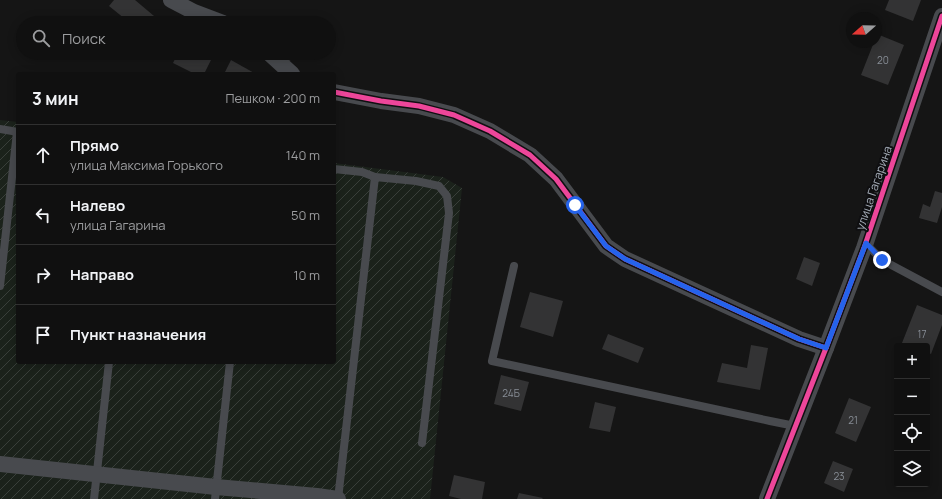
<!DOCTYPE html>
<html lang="ru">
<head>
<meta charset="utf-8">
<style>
  :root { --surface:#101010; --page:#191919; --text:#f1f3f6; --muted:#9c9d9f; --line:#303030 }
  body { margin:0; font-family:Manrope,sans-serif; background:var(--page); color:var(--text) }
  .controls { position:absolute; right:12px; bottom:12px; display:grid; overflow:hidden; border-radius:4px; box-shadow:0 2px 10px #0003 }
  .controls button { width:36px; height:36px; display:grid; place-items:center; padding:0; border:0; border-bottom:1px solid var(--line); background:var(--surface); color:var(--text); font:20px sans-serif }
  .compass { position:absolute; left:846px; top:12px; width:36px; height:36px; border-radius:50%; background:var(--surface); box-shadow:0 2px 10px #0003; rotate:250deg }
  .stop { position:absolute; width:12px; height:12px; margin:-9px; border:3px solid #2563eb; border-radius:50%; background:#fff }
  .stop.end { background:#2563eb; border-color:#fff; box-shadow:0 1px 4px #0008 }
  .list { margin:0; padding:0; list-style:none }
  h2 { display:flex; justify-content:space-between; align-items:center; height:52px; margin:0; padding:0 16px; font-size:17px }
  h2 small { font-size:13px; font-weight:400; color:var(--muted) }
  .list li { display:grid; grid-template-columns:26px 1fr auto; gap:12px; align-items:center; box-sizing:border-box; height:60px; padding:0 16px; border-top:1px solid var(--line) }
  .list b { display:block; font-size:15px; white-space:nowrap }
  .list p { margin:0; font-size:13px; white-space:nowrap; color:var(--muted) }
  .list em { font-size:13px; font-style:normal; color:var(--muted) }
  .icon { flex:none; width:22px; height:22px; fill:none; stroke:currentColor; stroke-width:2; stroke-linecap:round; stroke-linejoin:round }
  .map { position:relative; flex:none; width:942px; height:499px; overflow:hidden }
  .search { position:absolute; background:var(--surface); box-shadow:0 2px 10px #0003; left:16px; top:16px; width:320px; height:44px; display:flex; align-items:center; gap:10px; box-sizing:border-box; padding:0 14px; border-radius:22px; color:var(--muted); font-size:15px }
  .panel { position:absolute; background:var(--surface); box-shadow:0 2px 10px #0003; left:16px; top:72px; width:320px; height:292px; border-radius:4px }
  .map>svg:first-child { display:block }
  .garden { fill:url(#garden-furrows) }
  .building { fill:#333334 }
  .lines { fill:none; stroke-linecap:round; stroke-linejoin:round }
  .service { stroke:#484a4e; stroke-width:8 }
  .minor { stroke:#484a4e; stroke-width:16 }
  .cycleway-casing { stroke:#0f0f11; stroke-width:8 }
  .cycleway { stroke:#ed469a; stroke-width:5 }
  .route { stroke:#2563eb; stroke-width:5 }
  .labels { text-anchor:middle; stroke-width:4; stroke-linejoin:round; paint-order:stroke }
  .number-label { font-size:10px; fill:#888e96 }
  .street-label { font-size:12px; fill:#a4acb7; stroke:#0f0f11 }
</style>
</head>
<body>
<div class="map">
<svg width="942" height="499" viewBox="0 0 942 499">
  <defs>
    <pattern id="garden-furrows" width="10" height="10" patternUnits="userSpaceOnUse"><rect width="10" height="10" fill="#1b221b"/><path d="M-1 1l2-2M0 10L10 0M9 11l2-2" fill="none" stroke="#393f3a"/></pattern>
  </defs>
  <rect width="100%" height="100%" fill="#151515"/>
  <path class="garden" d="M0,120l18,2v240h316v-199l109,14 19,11 -32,311h-430z"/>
  <g class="building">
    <path d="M114,0h21l19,16 -5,7h-19l-21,-17z"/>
    <path d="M889,0h32l-8,21 -28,-11z"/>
    <path d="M877,34l27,11 -16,40 -27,-10 13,-33h2v-5z"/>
    <path d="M178,53h24l10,5 -8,16h-9l-22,-11z"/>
    <path d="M275,53h22l-10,11z"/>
    <path d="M231,60l25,14h-32z"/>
    <path d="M935,191l7,2v14l-5,16 -18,-5 4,-14 7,3z"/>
    <path d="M804,257l16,6 -8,23 -16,-7z"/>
    <path d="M530,292l33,9 -10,36 -33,-10z"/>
    <path d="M917,305l25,10v10l-11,29 -4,-2v-6h-16l-9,-3z"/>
    <path d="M608,334l36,14 -6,15 -36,-14z"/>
    <path d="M751,345l17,3 -8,42 -43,-8 5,-19 25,5z"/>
    <path d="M501,375l28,7 -8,29 -27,-7z"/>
    <path d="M849,398l22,9 -15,35 -21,-9z"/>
    <path d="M595,402l21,5 -6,25 -21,-4z"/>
    <path d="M833,461l20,8 -9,23 -20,-9z"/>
    <path d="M454,475l31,7 -3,17h-21l-12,-3z"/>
    <path d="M519,493l24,5 -1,1h-25z"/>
  </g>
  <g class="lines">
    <g class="service">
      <path d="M0,129l18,3"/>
      <path d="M334,169l28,3 13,5 -37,322"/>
      <path d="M375,177l41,4 23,5 8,10 2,17 -27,230"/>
      <path d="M865,243l17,17 60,32"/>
      <path d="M514,266l-22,95 278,60 25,5"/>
      <path d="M0,286l17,-154"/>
      <path d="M94,499l15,-137"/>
      <path d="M215,499l15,-137"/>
    </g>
    <g class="minor">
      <path d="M171,0l23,12 29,11"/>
      <path d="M269,53l23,21"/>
      <path d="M334,92l47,9 38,5 35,9 36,16 40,24 26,24 50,67 19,13 174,80 27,9"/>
      <path d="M0,464l216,23 101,9 21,3"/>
      <path d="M767,499l59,-151 38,-100 78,-232"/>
    </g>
    <g class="cycleway-casing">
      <g id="cycleway">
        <path d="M334,92l47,9 38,5 35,9 36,16 40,24 26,24 50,67 19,13 174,80 27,9"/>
        <path d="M767,499l59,-151 38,-100 78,-232"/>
      </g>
    </g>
    <use href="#cycleway" class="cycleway"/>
  </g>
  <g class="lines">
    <path class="route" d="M575,205l31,41 19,13 174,80 27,9 40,-105 16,17"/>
  </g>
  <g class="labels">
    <g class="number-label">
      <text x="883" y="64">20</text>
      <text x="922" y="338">17</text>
      <text x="511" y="397">24Б</text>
      <text x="853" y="424">21</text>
      <text x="839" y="480">23</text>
    </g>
    <g class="street-label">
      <text transform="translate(874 188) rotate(-71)" y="4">улица Гагарина</text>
    </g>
  </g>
</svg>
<div class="controls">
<button>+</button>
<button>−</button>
<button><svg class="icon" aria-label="locate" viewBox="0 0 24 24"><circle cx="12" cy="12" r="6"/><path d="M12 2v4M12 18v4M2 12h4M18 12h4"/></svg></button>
<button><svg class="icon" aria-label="layers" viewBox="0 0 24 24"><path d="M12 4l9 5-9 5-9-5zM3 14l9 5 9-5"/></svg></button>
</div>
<svg class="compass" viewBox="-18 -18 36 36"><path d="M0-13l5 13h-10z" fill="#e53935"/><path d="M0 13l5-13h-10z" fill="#9c9d9f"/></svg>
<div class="stop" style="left:575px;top:205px"></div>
<div class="stop end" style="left:882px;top:260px"></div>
<div class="search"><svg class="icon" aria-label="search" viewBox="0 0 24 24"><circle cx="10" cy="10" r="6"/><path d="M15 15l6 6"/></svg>Поиск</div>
<section class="panel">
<h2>3 мин<small>Пешком · 200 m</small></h2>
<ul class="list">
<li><svg class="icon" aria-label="ahead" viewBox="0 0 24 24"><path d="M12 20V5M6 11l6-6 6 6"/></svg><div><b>Прямо</b><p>улица Максима Горького</p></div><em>140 m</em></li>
<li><svg class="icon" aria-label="left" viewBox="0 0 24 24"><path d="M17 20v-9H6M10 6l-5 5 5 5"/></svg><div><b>Налево</b><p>улица Гагарина</p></div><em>50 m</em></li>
<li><svg class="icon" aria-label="right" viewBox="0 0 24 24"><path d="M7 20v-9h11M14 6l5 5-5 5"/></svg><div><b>Направо</b></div><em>10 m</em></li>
<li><svg class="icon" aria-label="arrive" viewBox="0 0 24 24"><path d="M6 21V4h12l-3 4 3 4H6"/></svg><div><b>Пункт назначения</b></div></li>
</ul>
</section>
</div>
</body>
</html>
